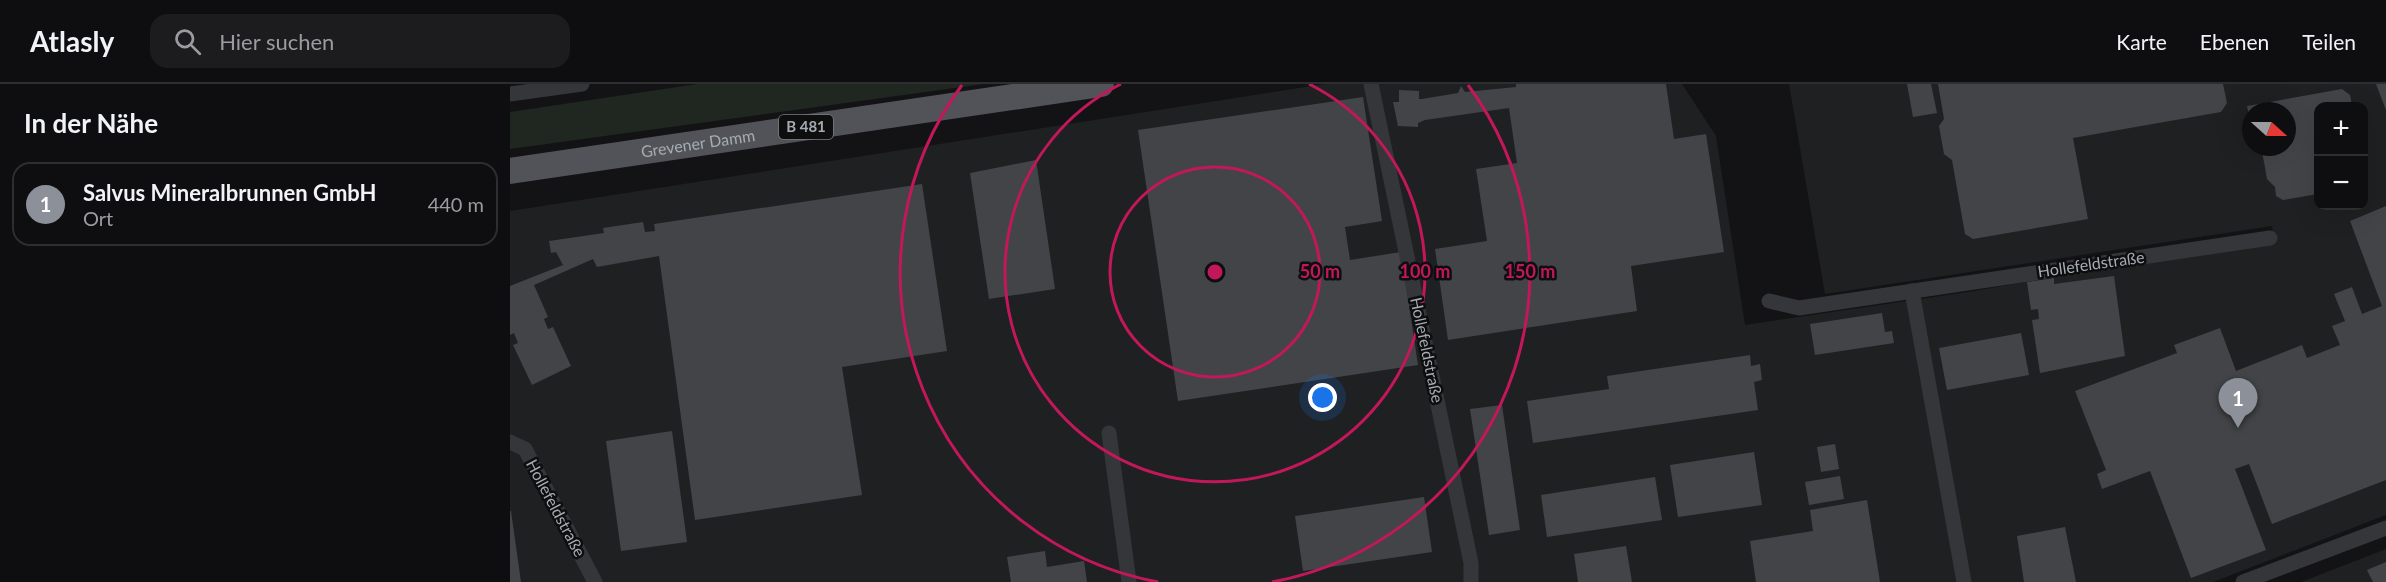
<!DOCTYPE html>
<html lang="de">
<head>
<meta charset="utf-8">
<style>
  :root { --surface:#0e0e10; --page:#1c1c1e; --text:#f1f3f6; --muted:#9b9c9f; --line:#2e2e30; --accent:#8c9099 }
  body { margin:0; font-family:Lato,sans-serif; background:var(--page); color:var(--text) }
  .controls { position:absolute; right:18px; top:18px; display:grid; overflow:hidden; border-radius:12px; box-shadow:0 6px 24px #0002 }
  .controls button { width:54px; height:54px; display:grid; place-items:center; padding:0; border:0; border-bottom:2px solid var(--line); background:var(--surface); color:var(--text); font:30px sans-serif }
  .compass { position:absolute; left:1732px; top:18px; width:54px; height:54px; border-radius:50%; background:var(--surface); box-shadow:0 6px 24px #0002; rotate:111deg }
  .you { position:absolute; left:813px; top:314px; width:21px; height:21px; margin:-15px; border:4px solid #fff; border-radius:50%; background:#1a73e8; box-shadow:0 0 0 9px #1a73e833 }
  .badge { display:grid; place-items:center; width:39px; height:39px; border-radius:50%; background:var(--accent); color:#fff; font-size:20px; font-weight:700 }
  .pin { position:absolute; translate:-50% -50px; filter:drop-shadow(0 2px 3px #0008) }
  .pin::after { content:''; position:absolute; top:32px; width:21px; height:18px; background:inherit; clip-path:polygon(0 0,100% 0,50% 100%) }
  .list { margin:0; padding:0; list-style:none }
  h2 { display:flex; justify-content:space-between; align-items:center; height:78px; margin:0; padding:0 24px; font-size:26px }
  h2 small { font-size:20px; font-weight:400; color:var(--muted) }
  .list li { display:grid; grid-template-columns:39px 1fr auto; gap:18px; align-items:center; box-sizing:border-box; height:84px; margin:0 12px 12px; padding:0 12px; border:2px solid var(--line); border-radius:18px }
  .list b { display:block; font-size:22px; white-space:nowrap }
  .list p { margin:0; font-size:20px; white-space:nowrap; color:var(--muted) }
  .list em { font-size:20px; font-style:normal; color:var(--muted) }
  .icon { flex:none; width:33px; height:33px; fill:none; stroke:currentColor; stroke-width:2; stroke-linecap:round; stroke-linejoin:round }
  .map { position:relative; flex:none; width:1876px; height:498px; overflow:hidden }
  header { display:flex; align-items:center; gap:36px; box-sizing:border-box; height:84px; padding:0 30px; background:var(--surface); border-bottom:2px solid var(--line) }
  header strong { font-size:28px }
  nav { display:flex; gap:33px; margin-inline-start:auto; font-size:21px }
  .search { width:420px; height:54px; background:var(--page); display:flex; align-items:center; gap:15px; box-sizing:border-box; padding:0 21px; border-radius:18px; color:var(--muted); font-size:22px }
  main { display:flex }
  aside { flex:1; background:var(--surface) }
  .map>svg:first-child { display:block }
  .built { fill:#1f2021; fill-rule:evenodd }
  .green { fill:#202620 }
  .building { fill:#424447 }
  .lines { fill:none; stroke-linecap:round; stroke-linejoin:round }
  .minor { stroke:#353639; stroke-width:15 }
  .primary { stroke:#515358; stroke-width:26 }
  .ring { fill:none; stroke:#c2185b; stroke-width:3 }
  .labels { text-anchor:middle; stroke-width:5; stroke-linejoin:round; paint-order:stroke }
  .shield { fill:#0e0e0f; stroke:#787d82; stroke-width:1.5 }
  .shield-label { font-size:15px; font-weight:bold; fill:#a6acb3 }
  .street-label { font-size:16px; fill:#a6acb3; stroke:#0e0e0f }
  .centre { fill:#c2185b; stroke:#0e0e0f; stroke-width:3 }
  .ring-label { font-size:18px; text-anchor:middle; font-weight:bold; fill:#c2185b; stroke:#0e0e0f; stroke-width:5; stroke-linejoin:round; paint-order:stroke }
</style>
</head>
<body>
<header>
<strong>Atlasly</strong>
<div class="search"><svg class="icon" aria-label="search" viewBox="0 0 24 24"><circle cx="10" cy="10" r="6"/><path d="M15 15l6 6"/></svg>Hier suchen</div>
<nav><a>Karte</a><a>Ebenen</a><a>Teilen</a></nav>
</header>
<main>
<aside>
<h2>In der Nähe<small></small></h2>
<ul class="list">
<li><span class="badge">1</span><div><b>Salvus Mineralbrunnen GmbH</b><p>Ort</p></div><em>440 m</em></li>
</ul>
</aside>
<div class="map">
<svg width="1876" height="498" viewBox="0 0 1876 498">
  <rect width="100%" height="100%" fill="#131315"/>
  <g class="built">
    <path d="M815,0h357l34,52 29,189 223,-33 306,-53 -2,-13 -447,68 -36,-210h597v431l-173,67h-1703v-371zM1808,22h46v100h-46zM1741,27h36v36h-36z"/>
    <path d="M1876,465v33h-85z"/>
  </g>
  <path class="green" d="M187,0h287l-474,65v-37z"/>
  <g class="building">
    <path d="M1006,0h150l8,55 32,-5 18,118 -93,14 6,45 -189,29 -13,-91 52,-8 -11,-72 41,-6 -8,-55 -84,12 -7,3v4l-20,-1 -5,-24h6v-12l20,1v8h3l36,-6 3,-7 4,6 51,-5z"/>
    <path d="M1397,0h24l6,29 -24,4z"/>
    <path d="M1428,0h285l4,19 -6,9 -148,26 15,81 -115,20 -8,-5 -13,-74 -8,-6 -5,-28 5,-7z"/>
    <path d="M1866,0h10v26z"/>
    <path d="M1832,5l8,6 2,11h-34v88l-35,6 -7,-4 -1,-9 -8,-8 -5,-28 3,-4h22v-36h-36l-1,10 -3,-15z"/>
    <path d="M853,13l19,124 -37,6 5,33 51,-8 17,113 -240,36 -40,-271z"/>
    <path d="M526,76l19,129 -66,10 -19,-126z"/>
    <path d="M412,100l25,167 -105,16 20,128 -167,25 -36,-264 -62,11 -4,-8 -59,26 14,32 -4,2 4,10 5,-2 18,39 -39,19 -19,-40 5,-2 -4,-10 -4,2v-49l53,-21 -7,-13 -5,1 -2,-12 55,-8 -1,-5 40,-6 2,10 10,-1 -1,-7z"/>
    <path d="M1876,122v274l-114,44 -23,-60 -14,5 31,81 -75,28 -41,-107 -48,18 -5,-15 9,-4 -31,-79 102,-38 -3,-8 46,-17 16,43 66,-26 5,13 33,-13 -8,-19 13,-5 -11,-27 18,-7 10,27 20,-8 -32,-85z"/>
    <path d="M1604,192l11,80 -85,17 -8,-53 7,-1 -1,-10 -7,1 -4,-28 27,-4v6z"/>
    <path d="M1372,229l3,19 7,-1 2,12 -79,12 -5,-31z"/>
    <path d="M1511,249l8,42 -82,15 -8,-42z"/>
    <path d="M1240,271l1,11 9,-2 2,16 -8,2 4,28 -225,33 -6,-42 82,-12 -2,-13z"/>
    <path d="M992,321l18,125 -31,5 -19,-126z"/>
    <path d="M162,347l15,111 -66,9 -15,-110z"/>
    <path d="M1325,360l4,25 -18,3 -4,-25z"/>
    <path d="M1244,368l8,53 -84,12 -8,-52z"/>
    <path d="M1330,392l4,23 -35,6 -4,-23z"/>
    <path d="M1145,393l7,43 -115,17 -6,-42z"/>
    <path d="M914,413l8,55 -129,19 -8,-55z"/>
    <path d="M1357,416l13,82h-124l-6,-41 63,-10 -3,-21z"/>
    <path d="M0,427h1l10,71h-11z"/>
    <path d="M1555,443l11,55h-52l-7,-46z"/>
    <path d="M1116,462l6,36h-54l-4,-28z"/>
    <path d="M535,467l2,16 37,-6 3,21h-76l-4,-25z"/>
    <path d="M1876,478v20h-13l-6,-12z"/>
  </g>
  <g class="lines">
    <g class="minor">
      <path d="M861,0l100,479v19"/>
      <path d="M0,10l72,-10"/>
      <path d="M1402,207l52,291"/>
      <path d="M1259,217l30,7 471,-70"/>
      <path d="M599,349l20,149"/>
      <path d="M0,358l15,7 70,133"/>
      <path d="M1733,498l143,-54"/>
    </g>
    <path class="primary" id="s1" d="M0,87l591,-87"/>
  </g>
  <g class="ring">
    <circle cx="705" cy="188" r="105"/>
    <path d="M799 0A210 210 0 1 1 611 0"/>
    <path d="M648 498A315 315 0 0 1 452 1M958 1A315 315 0 0 1 762 498"/>
  </g>
  <g class="labels">
    <rect class="shield" x="269" y="31" width="54" height="24" rx="4.5"/>
    <g class="shield-label">
      <text x="296" y="48">B 481</text>
    </g>
    <g class="street-label">
      <text dy="6" stroke="none"><textPath href="#s1" startOffset="190">Grevener Damm</textPath></text>
      <text transform="translate(1581 180) rotate(-8)" y="6">Hollefeldstraße</text>
      <text transform="translate(917 266) rotate(78)" y="6">Hollefeldstraße</text>
      <text transform="translate(46 424) rotate(62)" y="6">Hollefeldstraße</text>
    </g>
  </g>
  <circle cx="705" cy="188" r="9" class="centre"/>
  <g class="ring-label">
    <text x="810" y="194">50 m</text>
    <text x="915" y="194">100 m</text>
    <text x="1020" y="194">150 m</text>
  </g>
</svg>
<div class="controls">
<button>+</button>
<button>−</button>
</div>
<svg class="compass" viewBox="-18 -18 36 36"><path d="M0-13l5 13h-10z" fill="#e53935"/><path d="M0 13l5-13h-10z" fill="#9b9c9f"/></svg>
<div class="you"></div>
<div class="pin badge" style="left:1728px;top:344px">1</div>
</div>
</main>
</body>
</html>
